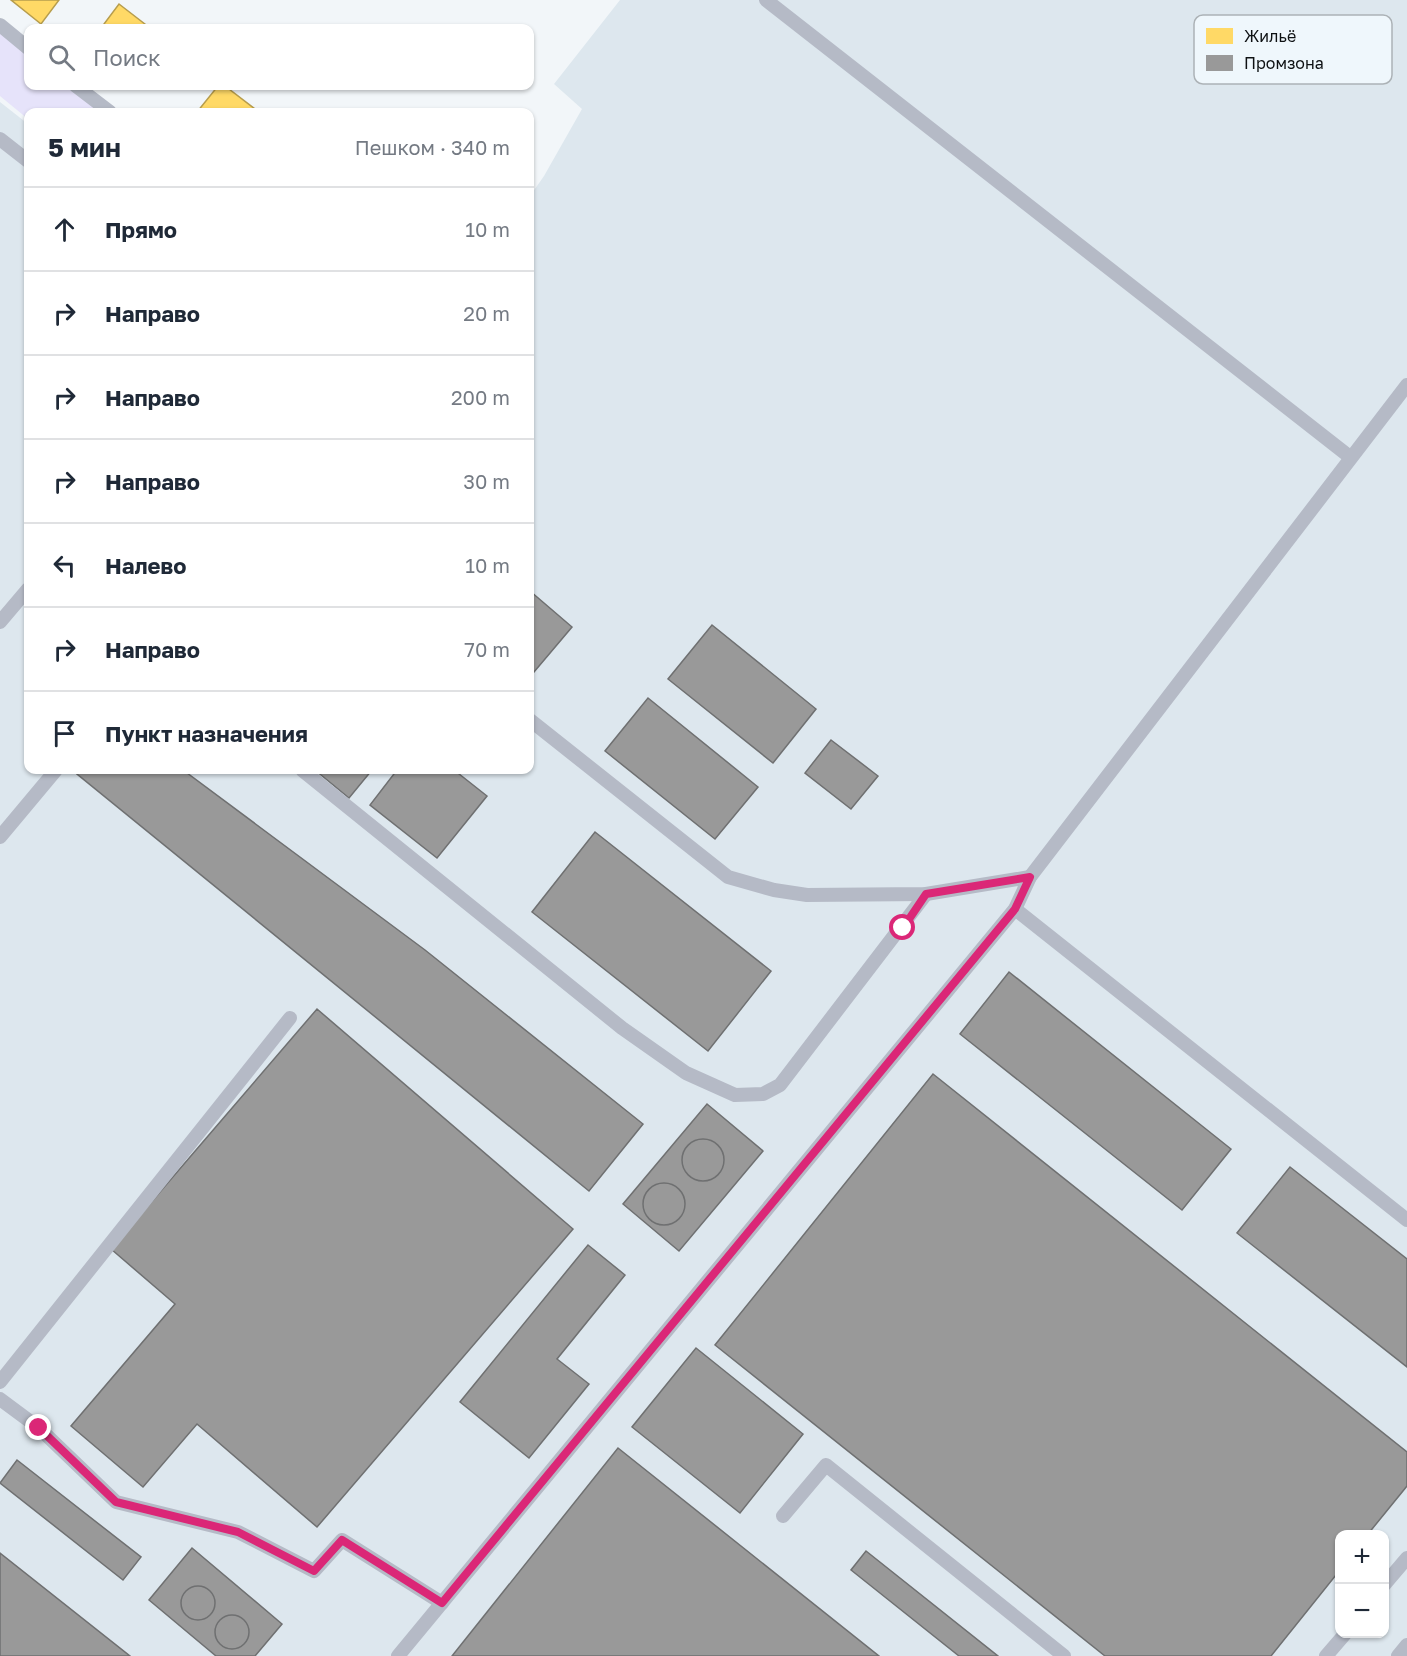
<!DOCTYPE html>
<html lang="ru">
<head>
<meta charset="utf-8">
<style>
  :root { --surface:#fff; --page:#f2f2f3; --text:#1f2937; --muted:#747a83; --line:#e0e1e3 }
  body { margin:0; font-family:"Golos Text",sans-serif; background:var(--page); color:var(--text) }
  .controls { position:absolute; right:18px; bottom:18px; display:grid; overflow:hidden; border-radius:12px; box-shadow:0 2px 4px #0004 }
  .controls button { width:54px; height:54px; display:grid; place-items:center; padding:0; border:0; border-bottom:2px solid var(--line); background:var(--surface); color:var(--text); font:30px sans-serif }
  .stop { position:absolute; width:18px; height:18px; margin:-14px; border:4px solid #db2777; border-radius:50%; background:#fff }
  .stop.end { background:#db2777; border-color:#fff; box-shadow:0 2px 6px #0008 }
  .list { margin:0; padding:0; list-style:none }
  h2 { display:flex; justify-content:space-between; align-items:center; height:78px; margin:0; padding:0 24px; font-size:26px }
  h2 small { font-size:20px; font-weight:400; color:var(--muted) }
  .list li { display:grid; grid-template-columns:39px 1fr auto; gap:18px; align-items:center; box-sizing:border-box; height:84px; padding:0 24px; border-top:2px solid var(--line) }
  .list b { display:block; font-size:22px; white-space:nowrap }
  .list em { font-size:20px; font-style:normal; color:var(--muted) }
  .icon { flex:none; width:33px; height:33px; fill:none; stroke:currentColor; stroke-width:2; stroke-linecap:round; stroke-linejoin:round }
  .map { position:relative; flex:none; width:1407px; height:1656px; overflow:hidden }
  .search { position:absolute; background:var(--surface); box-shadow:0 2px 4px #0004; left:24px; top:24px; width:510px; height:66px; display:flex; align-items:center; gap:15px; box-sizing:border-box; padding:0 21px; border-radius:12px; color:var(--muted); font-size:22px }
  .panel { position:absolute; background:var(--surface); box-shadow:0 2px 4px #0004; left:24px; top:108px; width:510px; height:666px; border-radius:12px }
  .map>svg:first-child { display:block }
  .built { fill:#dde7ee; fill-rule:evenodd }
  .green { fill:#e6e3fa }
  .homes { fill:#ffd966; stroke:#b79d4d; stroke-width:1.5 }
  .industry { fill:#999; stroke:#6f7071; stroke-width:1.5 }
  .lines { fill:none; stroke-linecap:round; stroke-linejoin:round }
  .lane { stroke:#b5bac6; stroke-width:14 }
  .route { stroke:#db2777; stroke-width:8 }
  .key { fill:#eff7fc; stroke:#acb2b6; stroke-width:1.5 }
  .key-label { font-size:16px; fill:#0e1113 }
</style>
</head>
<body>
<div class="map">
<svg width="1407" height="1656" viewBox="0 0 1407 1656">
  <rect width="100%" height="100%" fill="#f2f6f9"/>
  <path class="built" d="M620,0h787v1656h-1407v-1554l28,22v646h502v-574l14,-20 38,-67 -28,-25zM1340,1534h44v100h-44z"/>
  <path class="green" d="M0,25l28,23v38h48l34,26h-82v7l-28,-23z"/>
  <g class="homes">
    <path d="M11,0h48l-18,24z"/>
    <path d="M119,4l31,24h-49z"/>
    <path d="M218,86h7l34,26h-62z"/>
  </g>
  <g class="industry">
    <path d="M530,591l42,36 -38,45 -4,-3z"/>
    <path d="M712,625l104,84 -43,54 -105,-84z"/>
    <path d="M648,698l110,89 -43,52 -110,-88z"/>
    <path d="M831,740l47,36 -27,33 -46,-36z"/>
    <path d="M80,770h103l242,180 218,174 -54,67 -512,-417z"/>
    <path d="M315,770h57l-23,28z"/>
    <path d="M397,770h57l33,26 -50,62 -67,-53z"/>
    <path d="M595,832l176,139 -63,80 -176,-139z"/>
    <path d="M1009,972l222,177 -49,61 -222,-176z"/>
    <path d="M317,1009l256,220 -256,298 -120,-103 -54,63 -72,-61 104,-122 -64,-55z"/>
    <path d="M933,1074l474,378v34l-39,48h-28v36l-69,86h-166l-390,-311z"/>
    <path d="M707,1104l56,47 -84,100 -56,-47z"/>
    <circle cx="703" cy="1160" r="21"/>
    <path d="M1290,1167l117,92v108l-170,-134z"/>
    <circle cx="664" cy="1204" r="21"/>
    <path d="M588,1245l37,30 -68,84 32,25 -60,74 -69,-56z"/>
    <path d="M696,1348l107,86 -63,79 -108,-86z"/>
    <path d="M618,1448l261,208h-427z"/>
    <path d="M17,1460l124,97 -18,23 -123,-97z"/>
    <path d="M192,1548l90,76 -27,32h-39l-67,-56z"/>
    <path d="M866,1551l132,105h-39l-108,-86z"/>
    <path d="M0,1553l130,103h-130z"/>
    <circle cx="198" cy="1603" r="17"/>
    <circle cx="232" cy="1632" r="17"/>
  </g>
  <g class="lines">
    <g class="lane">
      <path d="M766,0l584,457"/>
      <path d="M0,25l28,23"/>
      <path d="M76,86l34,26"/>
      <path d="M0,139l28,22"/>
      <path d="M0,622l28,-33"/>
      <path d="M530,720l198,157 46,13 33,5 119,-1 104,-17"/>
      <path d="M302,770l320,258 64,45 49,22 28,-1 17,-9 146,-191"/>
      <path d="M0,837l56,-67"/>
      <path d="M1015,909l392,311"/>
      <path d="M0,1382l290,-364"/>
      <path d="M0,1399l39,29 77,74 122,30 76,39 28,-31 100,63"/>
      <path d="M783,1516l43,-51 238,191"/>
      <path d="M1384,1585l23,-27"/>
      <path d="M398,1656l617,-747 15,-32 377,-492"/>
      <path d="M1326,1656l19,-22"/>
      <path d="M1398,1656l9,-11"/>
    </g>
  </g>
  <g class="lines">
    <path class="route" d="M39,1428l77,74 122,30 76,39 28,-31 100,63 573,-694 15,-32 -104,17 -23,34"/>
  </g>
  <rect x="1194" y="15" width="198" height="69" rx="9" class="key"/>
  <rect x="1206" y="28" width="27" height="16" fill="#ffd966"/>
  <rect x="1206" y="55" width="27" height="16" fill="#999"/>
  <g class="key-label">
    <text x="1244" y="42">Жильё</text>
    <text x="1244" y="69">Промзона</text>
  </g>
</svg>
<div class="controls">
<button>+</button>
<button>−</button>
</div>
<div class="stop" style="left:903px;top:928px"></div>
<div class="stop end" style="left:39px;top:1428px"></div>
<div class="search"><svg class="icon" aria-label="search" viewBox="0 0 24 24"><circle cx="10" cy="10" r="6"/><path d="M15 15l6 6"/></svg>Поиск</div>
<section class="panel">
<h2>5 мин<small>Пешком · 340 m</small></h2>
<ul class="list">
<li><svg class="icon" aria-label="ahead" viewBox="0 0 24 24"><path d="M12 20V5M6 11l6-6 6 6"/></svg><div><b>Прямо</b></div><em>10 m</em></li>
<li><svg class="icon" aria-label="right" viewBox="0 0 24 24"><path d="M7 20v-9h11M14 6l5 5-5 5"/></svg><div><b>Направо</b></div><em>20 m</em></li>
<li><svg class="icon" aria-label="right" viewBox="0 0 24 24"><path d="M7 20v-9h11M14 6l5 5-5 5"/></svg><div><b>Направо</b></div><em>200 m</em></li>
<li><svg class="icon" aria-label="right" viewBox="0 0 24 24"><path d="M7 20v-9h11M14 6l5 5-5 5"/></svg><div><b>Направо</b></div><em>30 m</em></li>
<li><svg class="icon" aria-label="left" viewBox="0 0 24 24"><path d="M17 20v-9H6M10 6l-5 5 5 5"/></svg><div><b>Налево</b></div><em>10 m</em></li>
<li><svg class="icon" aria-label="right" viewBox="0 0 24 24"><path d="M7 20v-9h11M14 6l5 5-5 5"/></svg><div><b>Направо</b></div><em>70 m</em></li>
<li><svg class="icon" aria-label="arrive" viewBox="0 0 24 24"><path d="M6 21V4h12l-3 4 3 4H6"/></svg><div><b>Пункт назначения</b></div></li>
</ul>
</section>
</div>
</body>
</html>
